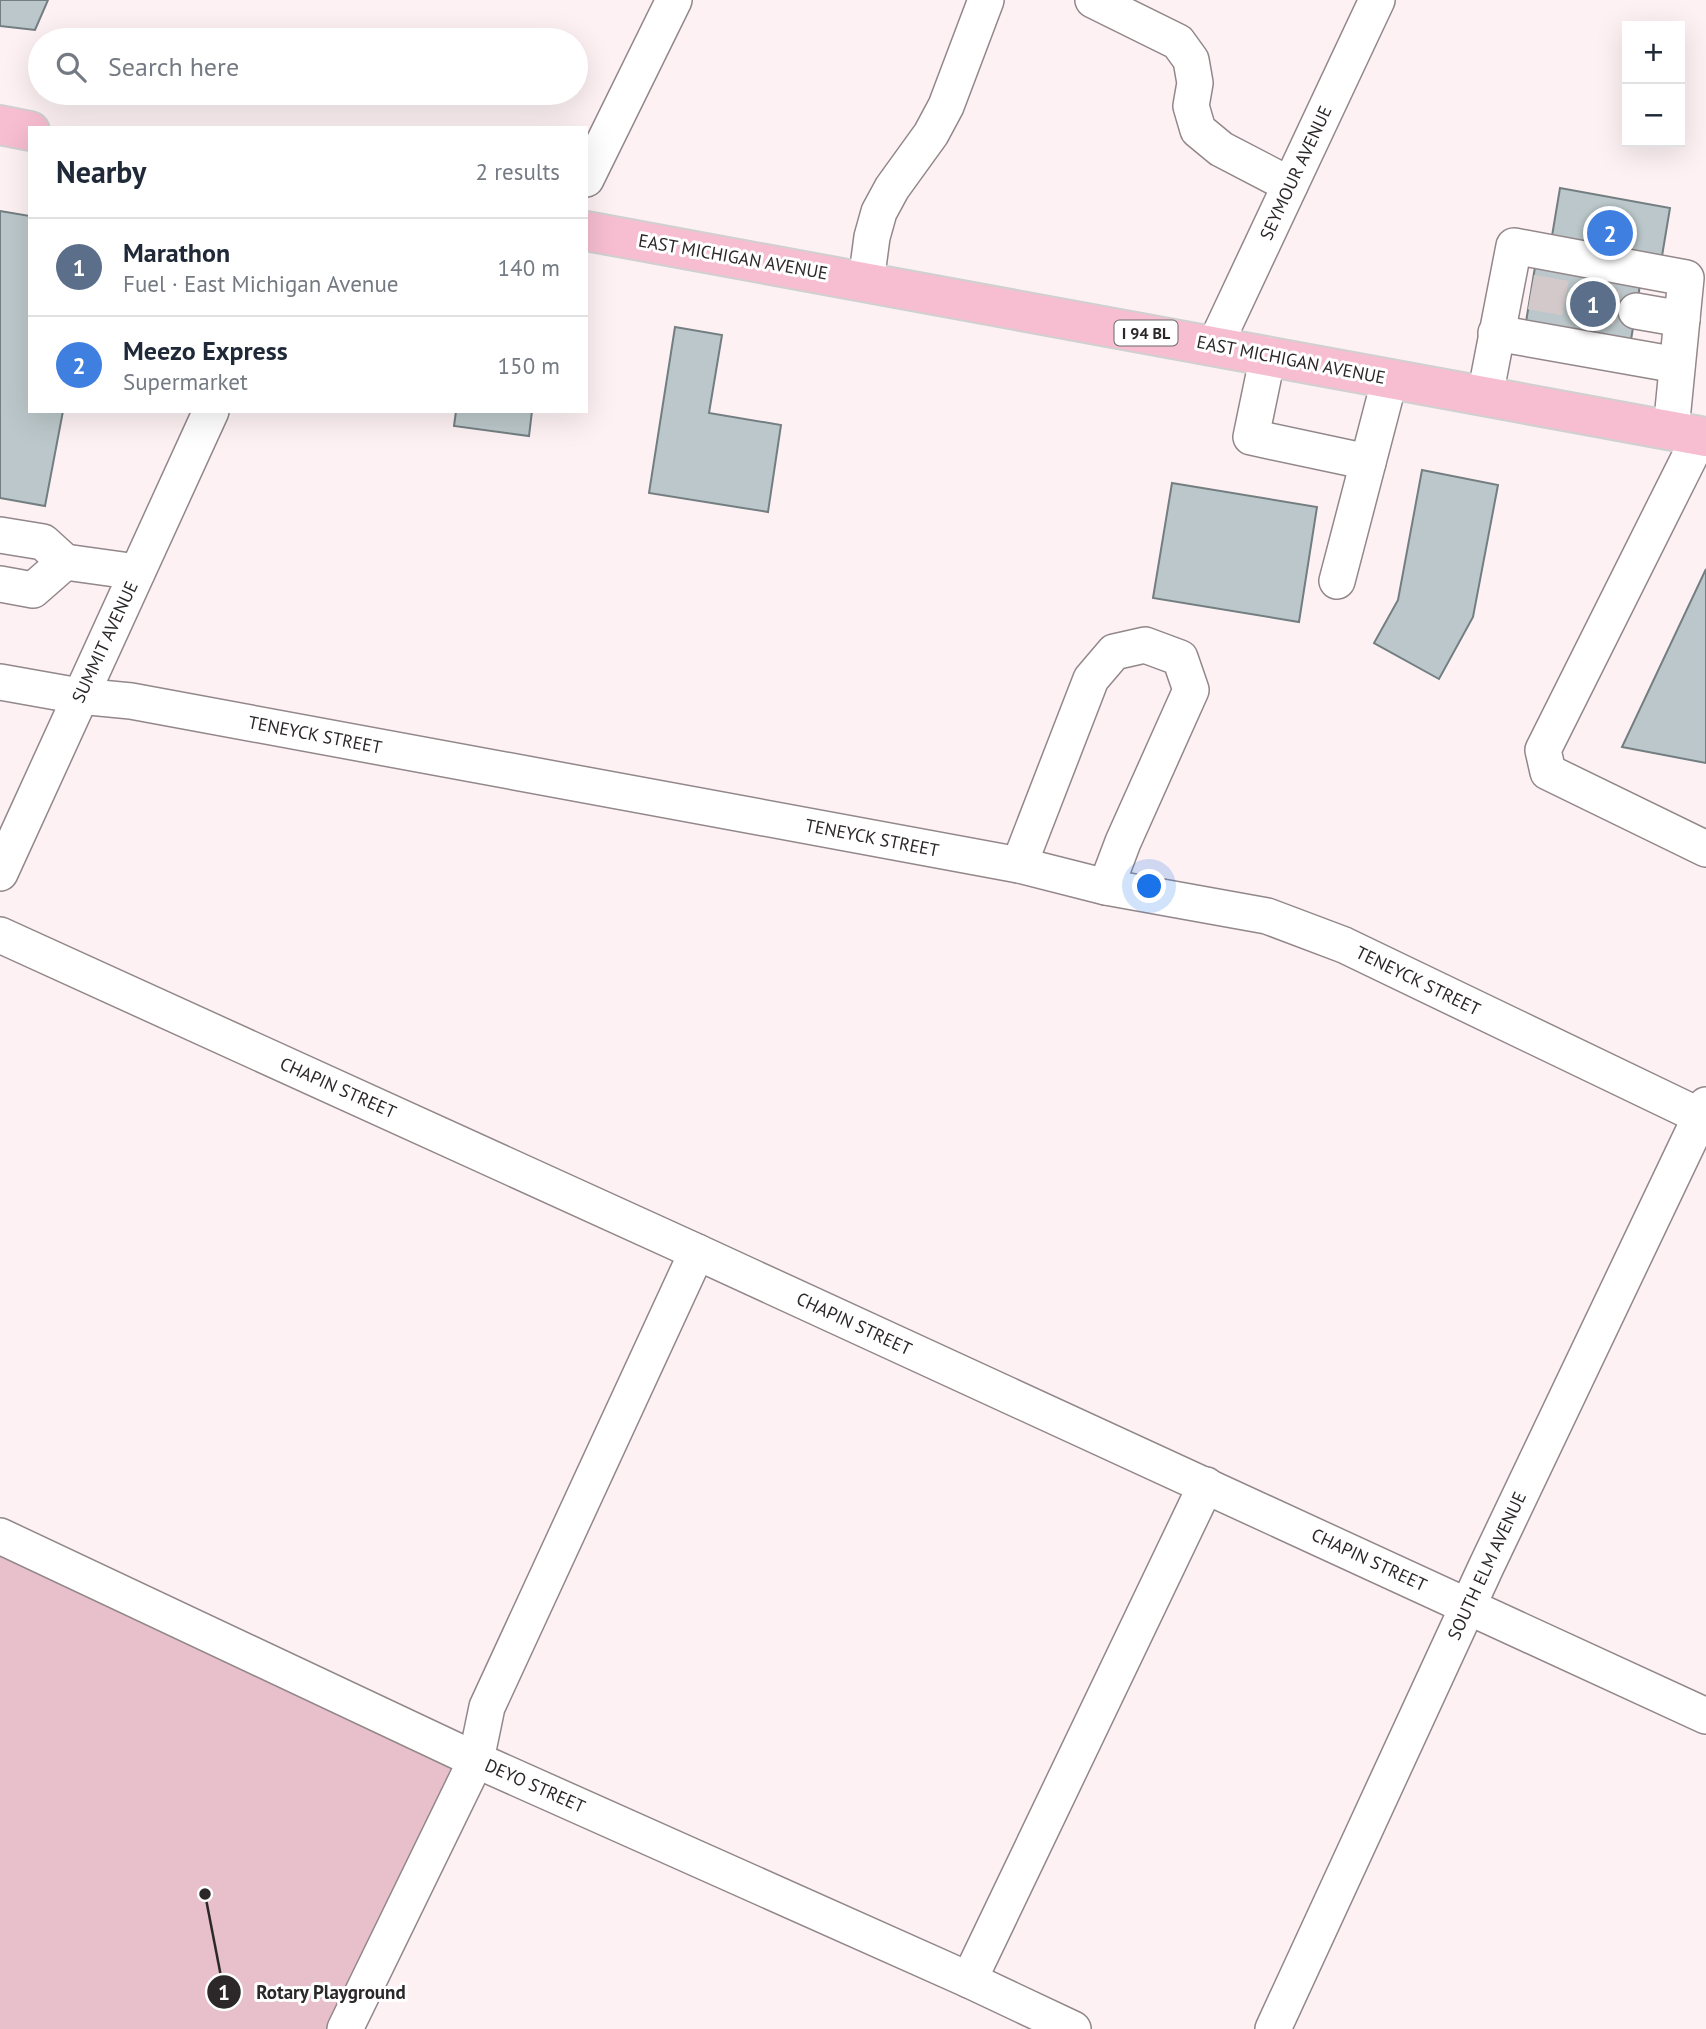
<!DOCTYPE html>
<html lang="en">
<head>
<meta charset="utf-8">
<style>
  :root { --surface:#fff; --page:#f2f2f3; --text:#1f2937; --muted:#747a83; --line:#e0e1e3; --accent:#7c3aed }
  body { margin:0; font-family:"PT Sans",sans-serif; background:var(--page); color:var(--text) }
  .controls { position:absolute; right:21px; top:21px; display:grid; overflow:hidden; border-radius:0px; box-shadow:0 7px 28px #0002 }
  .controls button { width:63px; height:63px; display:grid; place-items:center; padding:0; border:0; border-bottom:2px solid var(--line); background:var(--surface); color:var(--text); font:35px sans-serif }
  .you { position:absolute; left:1150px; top:887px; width:24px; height:24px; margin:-18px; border:5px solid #fff; border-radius:50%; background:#1a73e8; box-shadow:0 0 0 10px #1a73e833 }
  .badge { display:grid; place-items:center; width:46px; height:46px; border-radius:50%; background:var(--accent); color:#fff; font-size:23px; font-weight:700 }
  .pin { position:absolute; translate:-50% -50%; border:4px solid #fff; box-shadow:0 2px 7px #0006 }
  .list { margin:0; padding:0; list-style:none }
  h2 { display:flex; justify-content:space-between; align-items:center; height:91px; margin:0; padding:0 28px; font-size:30px }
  h2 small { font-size:23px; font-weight:400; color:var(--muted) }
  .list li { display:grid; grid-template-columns:46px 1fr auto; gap:21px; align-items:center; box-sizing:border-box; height:98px; padding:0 28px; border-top:2px solid var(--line) }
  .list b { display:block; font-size:26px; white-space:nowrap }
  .list p { margin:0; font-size:23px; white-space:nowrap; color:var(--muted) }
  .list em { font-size:23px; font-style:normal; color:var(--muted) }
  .icon { flex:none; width:38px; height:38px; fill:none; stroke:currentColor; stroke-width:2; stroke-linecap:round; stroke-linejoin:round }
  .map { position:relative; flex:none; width:1706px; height:2029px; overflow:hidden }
  .search { position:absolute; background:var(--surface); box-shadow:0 7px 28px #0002; left:28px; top:28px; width:560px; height:77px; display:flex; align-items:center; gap:18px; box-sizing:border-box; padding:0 24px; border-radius:38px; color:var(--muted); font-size:26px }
  .panel { position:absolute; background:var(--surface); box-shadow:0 7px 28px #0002; left:28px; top:126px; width:560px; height:287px; border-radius:0px }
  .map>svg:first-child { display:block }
  .green { fill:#e7c0cb }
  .building { fill:#bbc7ca; stroke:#737e81; stroke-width:2 }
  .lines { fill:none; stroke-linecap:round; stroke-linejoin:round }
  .minor-tunnel { stroke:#d3c9cb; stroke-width:35; stroke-dasharray:35 18; stroke-linecap:butt }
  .minor-casing { stroke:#92878a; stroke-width:38 }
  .major-casing { stroke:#d1d0d0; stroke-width:42 }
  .minor { stroke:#fff; stroke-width:35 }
  .major { stroke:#f7bdd1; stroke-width:38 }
  .labels { text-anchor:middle; stroke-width:6; stroke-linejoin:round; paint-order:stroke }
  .shield { fill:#fff; stroke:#6b6869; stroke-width:2 }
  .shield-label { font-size:16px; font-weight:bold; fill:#2c2829 }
  .street-label { font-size:18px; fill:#2c2829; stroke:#fff }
  .leader { fill:none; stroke:#2c2829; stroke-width:2.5 }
  .callout-dot { fill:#2c2829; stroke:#fff; stroke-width:2.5 }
  .mark-label { font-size:21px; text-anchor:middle; font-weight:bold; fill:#fff }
  .callout-label { font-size:19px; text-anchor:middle; font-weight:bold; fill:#2c2829; stroke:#fff; stroke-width:6; stroke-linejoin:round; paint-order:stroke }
</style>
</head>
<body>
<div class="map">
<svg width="1706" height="2029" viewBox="0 0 1706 2029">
  <rect width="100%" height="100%" fill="#fdf1f4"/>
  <path class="green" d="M0,1555l476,205 -131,269h-345z"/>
  <g class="building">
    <path d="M0,0h48l-13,30 -35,-4z"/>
    <path d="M1560,188l110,20 -10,60 -110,-20z"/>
    <path d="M0,211l30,5v195h33l-18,95 -45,-8z"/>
    <path d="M1535,267l105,18 -9,55 -105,-18z"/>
    <path d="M675,327l47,8 -13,78 72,12 -13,87 -119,-19z"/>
    <path d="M456,411h76l-3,25 -75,-10z"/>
    <path d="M1422,470l76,15 -25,132 -34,62 -65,-36 24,-43z"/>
    <path d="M1172,483l145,24 -18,115 -146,-24z"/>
    <path d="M1706,569v194l-84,-16z"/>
  </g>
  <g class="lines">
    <path class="minor-tunnel" d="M1531,292l105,19"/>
    <g class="minor-casing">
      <g id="minor">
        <path d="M1093,0l85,42 13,18 4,23 -4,23 7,24 23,19 69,36"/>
        <path d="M586,179l88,-179"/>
        <path d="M866,282l6,-45 7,-25 13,-24 39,-54 15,-28 40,-106"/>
        <path d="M1636,311l46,8"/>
        <path d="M1496,333l181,32"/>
        <path d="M1215,345l162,-345"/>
        <path d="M1268,355l-17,82 117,25"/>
        <path d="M1485,396l29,-150 172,32 -15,152"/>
        <path d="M1700,436l-157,314 5,22 158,77"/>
        <path d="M0,535l43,7 22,20 -32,28 -33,-6"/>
        <path d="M65,562l72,10"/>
        <path d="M1337,581l53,-203"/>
        <path d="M0,682l79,14 52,5 888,164 87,22 161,29 77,29 362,174"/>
        <path d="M1019,865l72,-186 23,-27 31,-7 35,13 11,32 -68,152 -17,45"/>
        <path d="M0,873l211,-462"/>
        <path d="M0,935l697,317 1009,464"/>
        <path d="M0,1536l476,224 493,220 104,49"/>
        <path d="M969,1980l237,-495"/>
        <path d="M345,2029l131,-269 11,-53 210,-455"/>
        <path d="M1273,2029l213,-462 220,-462"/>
      </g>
    </g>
    <g class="major-casing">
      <g id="major">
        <path d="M0,125l30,6"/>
        <path d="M586,231l1120,206"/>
      </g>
    </g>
    <use href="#minor" class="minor"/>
    <use href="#major" class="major"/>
  </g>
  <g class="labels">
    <rect class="shield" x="1114.5" y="320.5" width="63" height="25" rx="5"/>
    <g class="shield-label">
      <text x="1146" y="339">I 94 BL</text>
    </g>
    <g class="street-label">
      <text transform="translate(1296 173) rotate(-65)" y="6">SEYMOUR AVENUE</text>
      <text transform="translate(733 257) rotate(10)" y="6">EAST MICHIGAN AVENUE</text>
      <text transform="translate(1291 360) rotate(11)" y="6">EAST MICHIGAN AVENUE</text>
      <text transform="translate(105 642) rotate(-65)" y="6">SUMMIT AVENUE</text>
      <text transform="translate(315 735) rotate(11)" y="6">TENEYCK STREET</text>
      <text transform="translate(872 838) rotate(11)" y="6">TENEYCK STREET</text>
      <text transform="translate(1418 981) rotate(26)" y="6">TENEYCK STREET</text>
      <text transform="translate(338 1088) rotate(24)" y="6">CHAPIN STREET</text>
      <text transform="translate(854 1324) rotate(25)" y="6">CHAPIN STREET</text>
      <text transform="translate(1369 1560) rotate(25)" y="6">CHAPIN STREET</text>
      <text transform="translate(1487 1566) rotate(-65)" y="6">SOUTH ELM AVENUE</text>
      <text transform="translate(535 1786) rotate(24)" y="6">DEYO STREET</text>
    </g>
  </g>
  <path class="leader" d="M205 1894L224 1992"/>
  <g class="callout-dot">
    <circle cx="205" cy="1894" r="7"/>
    <circle cx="224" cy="1992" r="18"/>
  </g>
  <g class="mark-label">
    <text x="224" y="2000">1</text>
  </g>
  <g class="callout-label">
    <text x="331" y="1999">Rotary Playground</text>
  </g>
</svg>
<div class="controls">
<button>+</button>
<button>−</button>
</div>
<div class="you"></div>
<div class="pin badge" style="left:1593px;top:304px;background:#5c6f8a">1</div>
<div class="pin badge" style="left:1610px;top:233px;background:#3f7fe0">2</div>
<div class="search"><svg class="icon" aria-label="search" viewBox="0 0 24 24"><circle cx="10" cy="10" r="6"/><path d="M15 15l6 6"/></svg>Search here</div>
<section class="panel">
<h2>Nearby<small>2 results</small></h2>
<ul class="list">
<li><span class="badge" style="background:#5c6f8a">1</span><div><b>Marathon</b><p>Fuel · East Michigan Avenue</p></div><em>140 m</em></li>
<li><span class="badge" style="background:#3f7fe0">2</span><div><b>Meezo Express</b><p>Supermarket</p></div><em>150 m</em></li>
</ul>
</section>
</div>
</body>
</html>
